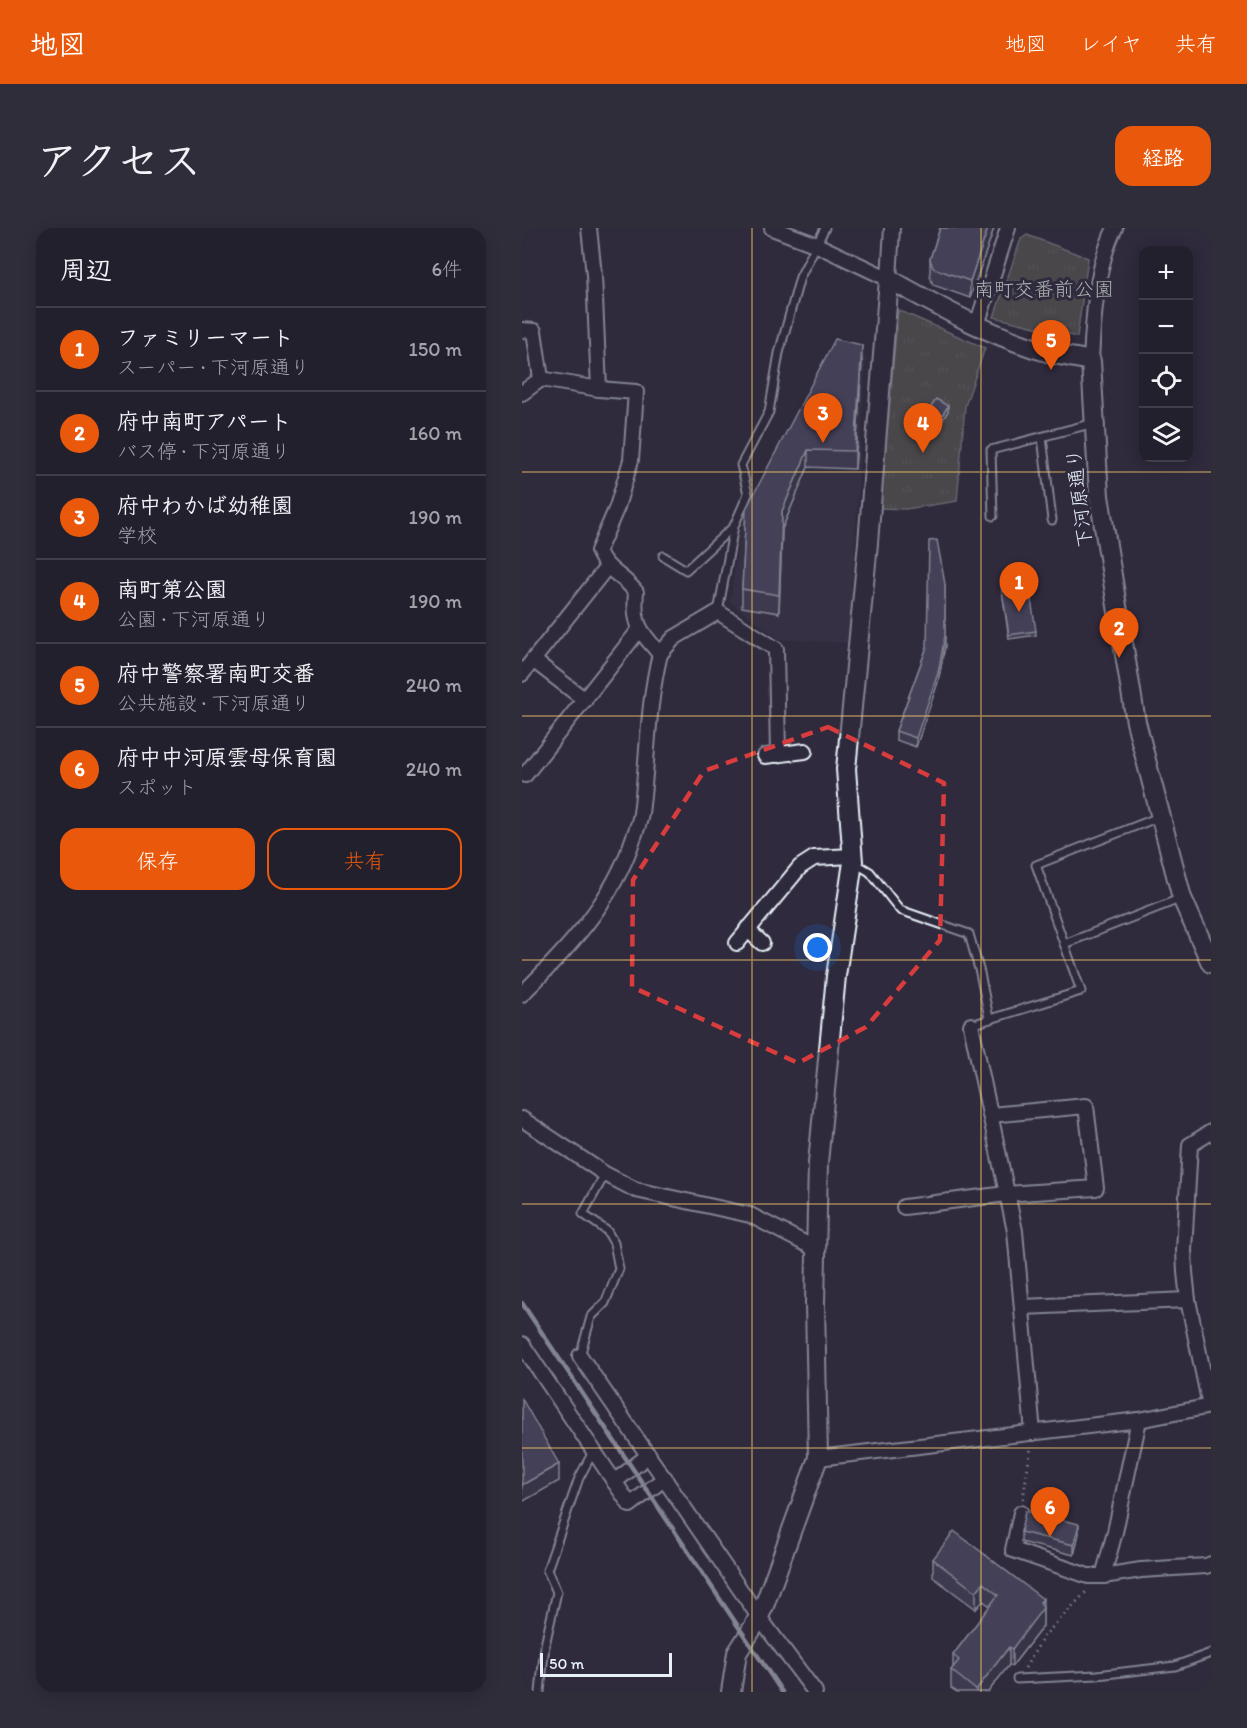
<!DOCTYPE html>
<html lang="ja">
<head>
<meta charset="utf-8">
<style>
  :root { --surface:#23202e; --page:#2f2d3a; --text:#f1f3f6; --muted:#a3a3aa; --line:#403e4a; --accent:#ea580c }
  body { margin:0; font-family:Itim,"Klee One",sans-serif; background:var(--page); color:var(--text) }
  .controls { position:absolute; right:18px; top:18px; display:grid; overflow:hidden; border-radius:12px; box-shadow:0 3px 15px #0003 }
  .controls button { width:54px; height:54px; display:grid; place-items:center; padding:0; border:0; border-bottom:2px solid var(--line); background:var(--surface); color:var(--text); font:30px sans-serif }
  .scale { position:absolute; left:18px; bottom:15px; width:132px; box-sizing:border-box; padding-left:6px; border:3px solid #e8f1f8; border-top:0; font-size:16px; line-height:21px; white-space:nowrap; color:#e8f1f8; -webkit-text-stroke:4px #2f2a3d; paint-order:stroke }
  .you { position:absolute; left:296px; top:720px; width:21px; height:21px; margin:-15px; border:4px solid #fff; border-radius:50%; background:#1a73e8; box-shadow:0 0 0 9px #1a73e833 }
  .badge { display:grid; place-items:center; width:39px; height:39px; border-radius:50%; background:var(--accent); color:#fff; font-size:20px; font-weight:700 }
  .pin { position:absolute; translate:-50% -50px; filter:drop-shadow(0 2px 3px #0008) }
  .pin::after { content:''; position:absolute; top:32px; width:21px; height:18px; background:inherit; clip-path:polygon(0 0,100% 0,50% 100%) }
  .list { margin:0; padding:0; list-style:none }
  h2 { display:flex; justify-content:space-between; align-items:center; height:78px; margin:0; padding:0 24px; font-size:26px }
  h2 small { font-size:20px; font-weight:400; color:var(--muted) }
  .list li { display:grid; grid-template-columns:39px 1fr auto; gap:18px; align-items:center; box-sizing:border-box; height:84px; padding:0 24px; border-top:2px solid var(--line) }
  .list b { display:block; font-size:22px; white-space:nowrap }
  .list p { margin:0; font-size:20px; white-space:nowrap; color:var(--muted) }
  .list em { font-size:20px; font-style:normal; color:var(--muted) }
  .actions { display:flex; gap:12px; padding:18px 24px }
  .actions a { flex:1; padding:14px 0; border:2px solid var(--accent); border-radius:18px; text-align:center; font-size:21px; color:var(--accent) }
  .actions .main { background:var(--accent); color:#fff }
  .icon { flex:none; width:33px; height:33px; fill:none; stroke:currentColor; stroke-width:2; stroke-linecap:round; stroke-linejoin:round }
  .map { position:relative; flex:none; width:689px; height:1464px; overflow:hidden; border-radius:18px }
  header { display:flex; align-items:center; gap:36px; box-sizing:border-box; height:84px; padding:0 30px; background:var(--accent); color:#fff }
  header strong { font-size:28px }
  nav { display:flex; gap:33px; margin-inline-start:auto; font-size:21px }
  .intro { display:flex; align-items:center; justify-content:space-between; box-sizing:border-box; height:144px; padding:0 36px }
  h1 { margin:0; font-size:42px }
  .button { padding:15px 27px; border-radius:18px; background:var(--accent); color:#fff; font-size:21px; font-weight:700 }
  main { display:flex; gap:36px; padding:0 36px }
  aside { flex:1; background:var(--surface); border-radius:18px; box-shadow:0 3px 15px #0003 }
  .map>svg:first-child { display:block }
  .built { fill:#3d394f }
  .park { fill:url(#park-tufts); stroke:#a8aeaa; stroke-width:1.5 }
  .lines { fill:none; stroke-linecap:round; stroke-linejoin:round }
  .service-casing { stroke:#e8f1f8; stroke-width:11 }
  .minor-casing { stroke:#e8f1f8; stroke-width:18 }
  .tertiary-casing { stroke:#e8f1f8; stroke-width:22 }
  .path { stroke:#e8f1f8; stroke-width:3; stroke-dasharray:1.5 4.5; stroke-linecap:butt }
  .service { stroke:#2f2a3d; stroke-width:7 }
  .minor { stroke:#2f2a3d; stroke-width:14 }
  .tertiary { stroke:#2f2a3d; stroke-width:18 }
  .rail { stroke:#e8f1f8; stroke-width:4.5 }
  .wall { fill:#504f69; stroke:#e8f1f8; stroke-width:1.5 }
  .shaded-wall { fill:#414055; stroke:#e8f1f8; stroke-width:1.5 }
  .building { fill:#5d5c7a; stroke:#e8f1f8; stroke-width:1.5 }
  .marked { fill:none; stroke:#d83c3d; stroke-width:4.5; stroke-dasharray:12 8; stroke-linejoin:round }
  .grid { fill:none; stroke:#ffd166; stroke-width:1.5; stroke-opacity:0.55 }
  .labels { text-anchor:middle; stroke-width:6; stroke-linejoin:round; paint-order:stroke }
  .park-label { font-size:20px; fill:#aeb4b2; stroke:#2f2a3d }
  .street-label { font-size:20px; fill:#e8f1f8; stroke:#2f2a3d }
</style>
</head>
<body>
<header>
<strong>地図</strong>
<nav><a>地図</a><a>レイヤ</a><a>共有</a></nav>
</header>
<div class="intro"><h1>アクセス</h1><a class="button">経路</a></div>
<main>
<aside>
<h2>周辺<small>6件</small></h2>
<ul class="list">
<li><span class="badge">1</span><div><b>ファミリーマート</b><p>スーパー · 下河原通り</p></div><em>150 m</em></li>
<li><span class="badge">2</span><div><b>府中南町アパート</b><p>バス停 · 下河原通り</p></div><em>160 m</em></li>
<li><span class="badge">3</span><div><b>府中わかば幼稚園</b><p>学校</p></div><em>190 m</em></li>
<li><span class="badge">4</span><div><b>南町第公園</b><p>公園 · 下河原通り</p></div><em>190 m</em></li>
<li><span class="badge">5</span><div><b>府中警察署南町交番</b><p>公共施設 · 下河原通り</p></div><em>240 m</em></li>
<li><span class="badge">6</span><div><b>府中中河原雲母保育園</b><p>スポット</p></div><em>240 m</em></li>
</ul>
<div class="actions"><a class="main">保存</a><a>共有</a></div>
</aside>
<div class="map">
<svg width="689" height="1464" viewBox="0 0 689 1464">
  <defs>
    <pattern id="park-tufts" width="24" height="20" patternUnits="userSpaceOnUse" patternTransform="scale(1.5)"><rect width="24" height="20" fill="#686a5c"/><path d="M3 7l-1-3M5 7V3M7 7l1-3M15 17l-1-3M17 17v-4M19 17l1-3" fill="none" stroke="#7e8074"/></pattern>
  </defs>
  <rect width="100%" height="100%" fill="#2f2a3d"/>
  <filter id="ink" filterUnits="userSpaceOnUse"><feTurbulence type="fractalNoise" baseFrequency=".0167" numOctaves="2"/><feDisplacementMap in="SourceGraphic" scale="12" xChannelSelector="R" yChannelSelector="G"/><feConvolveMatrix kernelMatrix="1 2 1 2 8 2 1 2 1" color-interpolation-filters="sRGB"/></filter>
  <g filter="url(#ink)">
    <path class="built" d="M311,122l33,7 -17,286 -70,-4 -49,-37 10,-73z"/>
    <g class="park">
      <path d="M505,7l61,23 -11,79 -83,-20 27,-78z"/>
      <path d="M376,82l87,38 -20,58 -8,95 -51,8 -26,-1z"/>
    </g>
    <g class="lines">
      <g class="service-casing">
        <g id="service">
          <path d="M520,209l10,83"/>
          <path d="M471,288l-2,-66 103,-27"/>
          <path d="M141,328l23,14 48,-44"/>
          <path d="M196,384l16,-86 14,-32 -7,-29 28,-53 10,-59 21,-76 25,-49"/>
          <path d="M333,635l15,9 30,38 69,24 11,39 9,45"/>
          <path d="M542,716l118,-46"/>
          <path d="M449,797l110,-34 -45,-126 123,-48"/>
          <path d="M58,1128l11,-39 14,-14 14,-34 -5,-26 -7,-12 -24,-17 22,-40"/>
          <path d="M495,1451l80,-4 78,-9 36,-13"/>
          <path d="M18,1464l5,-47 12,-53 -10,-22 32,-92 15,-28"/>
        </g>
      </g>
      <g class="minor-casing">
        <g id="minor">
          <path d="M250,0l45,17 72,34 3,-51"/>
          <path d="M455,97l31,-97"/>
          <path d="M0,102l12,1 7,48 58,10"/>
          <path d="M569,133c2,-41 5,-96 24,-133"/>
          <path d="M0,165l19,-14"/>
          <path d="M138,426l14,-16 44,-26 58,37 2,106"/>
          <path d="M11,432l52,40"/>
          <path d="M0,446l85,-107"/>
          <path d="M243,528l40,-5"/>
          <path d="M3,547l114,-145"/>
          <path d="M225,701l15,14"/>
          <path d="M215,715l63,-76 14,-9 38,-2"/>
          <path d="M0,766c45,-44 91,-93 111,-155 3,-8 7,-17 8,-26 7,-53 6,-107 19,-159 -20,-23 -27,-29 -24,-62 -14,-18 -29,-20 -38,-41l19,-44 14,-47 5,-68 -37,-3 -5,-114 -5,-47"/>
          <path d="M449,797l44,206 18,202"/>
          <path d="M0,891l83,55 31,16 114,25 66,34"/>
          <path d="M382,979l102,-13 90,-6 -10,-82 -96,9"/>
          <path d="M500,1079l166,-7"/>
          <path d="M0,1116l108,161 35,-27"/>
          <path d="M58,1128l179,261 56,75"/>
          <path d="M688,1178l-22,-106 -3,-28 -1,-22 6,-105 21,-13"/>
          <path d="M296,1230l321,-38 72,-14"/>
          <path d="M92,1254l35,-27"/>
          <path d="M499,1285l-8,37 75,26h15l38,-6 65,-4 5,-2"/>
          <path d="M581,1348l12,-44 24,-112"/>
        </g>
      </g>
      <g class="tertiary-casing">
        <path id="tertiary" d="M209,1464l6,-39 17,-27 10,-20 54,-148 -3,-155 3,-140 18,-187 17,-114 -7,-93 22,-226 21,-264c51,28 103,58 161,74 13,3 27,5 41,8l8,135 37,226 46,176 29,65"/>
      </g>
      <g class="path">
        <path d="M501,1271l8,-53"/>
        <path d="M503,1440l19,-32 42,-44"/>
      </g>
      <use href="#service" class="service"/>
      <use href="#minor" class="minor"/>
      <use href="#tertiary" class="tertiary"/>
      <path class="rail" d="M0,1075l260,389"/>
    </g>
    <g class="wall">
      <path d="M418,0h54l-24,70 -37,-13 -3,-9v-17z"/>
      <path d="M340,134l-7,107 -47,-2 -26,62 -3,84 -37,-6v-18l4,-80z"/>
      <path d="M426,183l-8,13 -12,-8v-4z"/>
      <path d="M479,356l35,47v4l-27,4z"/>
      <path d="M423,418l-7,36 -22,65 -20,-7v-9l31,-84z"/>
      <path d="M499,1304l58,1 -5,22 -53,-13z"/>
      <path d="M411,1331l110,48v19l-31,40 -3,-1 -21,27h-31l-6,-4v-18l2,-2v-13l37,-49 -7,-5 -7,8 -43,-32z"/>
    </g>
    <g class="shaded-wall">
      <path d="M466,0h6l-24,70v-17z"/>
      <path d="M340,117v17l-7,107v-18z"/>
      <path d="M426,178v5l-8,13v-5z"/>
      <path d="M286,222v17l-26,62 -3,84 3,-102z"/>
      <path d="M423,356v62l-7,36 -22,65v-9z"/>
      <path d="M37,1236v17l-37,21v-17z"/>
      <path d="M557,1296v9l-5,22v-10z"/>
      <path d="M461,1355v18l-7,8v-17z"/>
      <path d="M521,1371v27l-31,40v-17z"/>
      <path d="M487,1419v18l-21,27h-12v-2z"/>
    </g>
    <g class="building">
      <path d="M418,0h48l-18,53 -37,-13 -3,-9z"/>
      <path d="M313,111l27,6 -7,106 -47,-1 -26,61 -3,84 -37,-6 4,-80z"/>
      <path d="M414,171l12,7 -8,13 -12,-7z"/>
      <path d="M415,312l8,44v52l-7,37 -22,65 -20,-7 31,-84 2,-106z"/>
      <path d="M506,352l8,51 -27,4 -8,-51z"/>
      <path d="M0,1171l37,65 -37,21z"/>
      <path d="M503,1283l54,13 -5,21 -53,-13z"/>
      <path d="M432,1303l89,68 -3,3 3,6 -31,41 -3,-2 -33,43 -25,-20 8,-10 -6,-5 45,-60 -15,-12 -7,9 -43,-33z"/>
    </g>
  </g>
  <path d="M0 0H689V1464H0ZM306,499l116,56 -4,157 -74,87 -68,36 -166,-76 1,-107 71,-109z" fill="#2f2a3d" fill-opacity=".55" fill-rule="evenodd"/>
  <path class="marked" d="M306,499l116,56 -4,157 -74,87 -68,36 -166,-76 1,-107 71,-109z"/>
  <path class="grid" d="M230,0v1464M459,0v1464M0,244h689M0,488h689M0,732h689M0,976h689M0,1220h689"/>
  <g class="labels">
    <g class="park-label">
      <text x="522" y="68">南町交番前公園</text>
    </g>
    <g class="street-label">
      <text transform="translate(557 270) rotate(-97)" y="7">下河原通り</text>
    </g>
  </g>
</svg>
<div class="controls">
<button>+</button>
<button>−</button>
<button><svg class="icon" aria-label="locate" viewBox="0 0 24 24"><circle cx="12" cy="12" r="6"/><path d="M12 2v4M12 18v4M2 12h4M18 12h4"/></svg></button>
<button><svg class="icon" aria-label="layers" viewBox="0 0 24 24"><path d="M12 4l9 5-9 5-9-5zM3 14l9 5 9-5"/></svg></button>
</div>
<div class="scale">50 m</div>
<div class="you"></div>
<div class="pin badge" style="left:497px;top:384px">1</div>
<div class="pin badge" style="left:597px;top:430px">2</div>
<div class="pin badge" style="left:301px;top:215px">3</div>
<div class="pin badge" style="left:401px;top:225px">4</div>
<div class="pin badge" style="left:529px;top:142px">5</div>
<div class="pin badge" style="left:528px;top:1309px">6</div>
</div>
</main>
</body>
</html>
